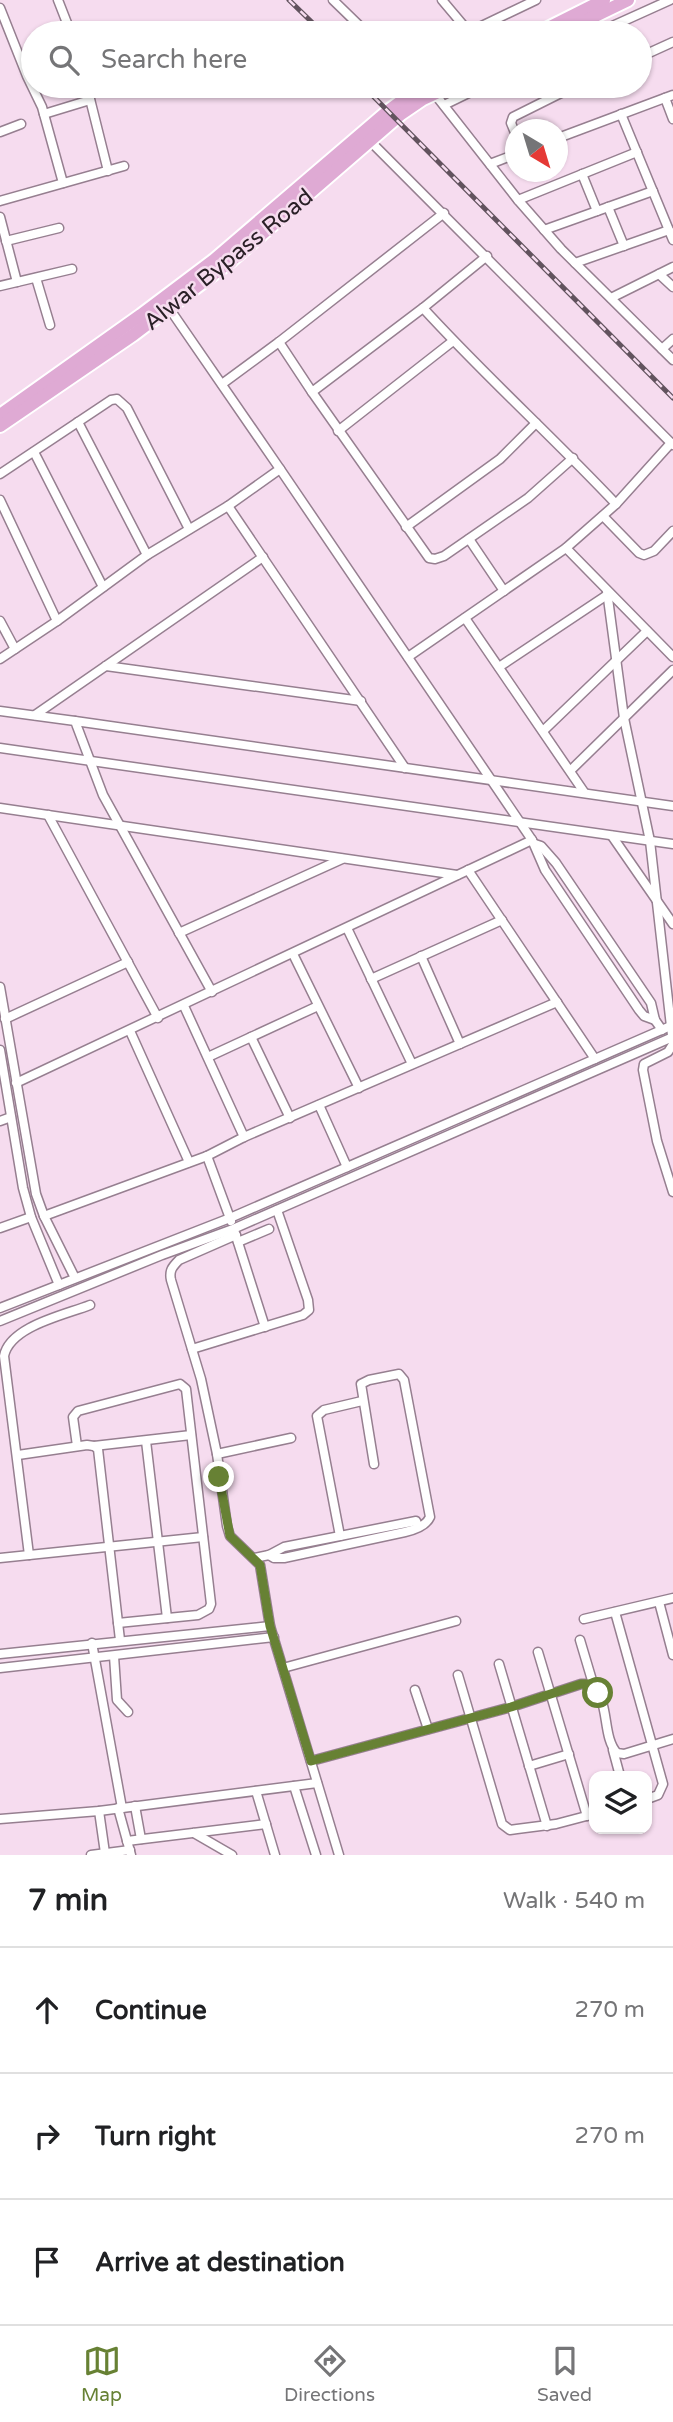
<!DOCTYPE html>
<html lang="en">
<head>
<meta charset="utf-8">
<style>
  :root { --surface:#fff; --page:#f2f2f2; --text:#202124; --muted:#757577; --line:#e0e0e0; --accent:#678134 }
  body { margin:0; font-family:"Varela Round",sans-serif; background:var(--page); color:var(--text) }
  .controls { position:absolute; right:21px; bottom:21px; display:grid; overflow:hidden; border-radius:14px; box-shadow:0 2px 5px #0004 }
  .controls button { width:63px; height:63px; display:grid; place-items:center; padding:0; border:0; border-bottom:2px solid var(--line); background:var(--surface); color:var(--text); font:35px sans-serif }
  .compass { position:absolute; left:505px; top:119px; width:63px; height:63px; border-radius:50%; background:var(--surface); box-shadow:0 2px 5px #0004; rotate:142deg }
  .stop { position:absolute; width:21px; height:21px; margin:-16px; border:5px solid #678134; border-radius:50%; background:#fff }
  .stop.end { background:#678134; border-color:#fff; box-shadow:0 2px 7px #0008 }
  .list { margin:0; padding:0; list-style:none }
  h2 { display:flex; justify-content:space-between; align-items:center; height:91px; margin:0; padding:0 28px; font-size:30px }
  h2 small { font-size:23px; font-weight:400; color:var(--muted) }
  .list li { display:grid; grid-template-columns:46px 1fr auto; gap:21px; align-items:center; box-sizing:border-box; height:126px; padding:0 28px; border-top:2px solid var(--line) }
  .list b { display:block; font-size:26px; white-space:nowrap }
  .list em { font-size:23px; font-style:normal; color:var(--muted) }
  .icon { flex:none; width:38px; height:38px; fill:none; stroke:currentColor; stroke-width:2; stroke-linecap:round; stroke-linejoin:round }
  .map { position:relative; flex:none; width:673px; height:1855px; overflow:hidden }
  .search { position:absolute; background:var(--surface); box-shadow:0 2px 5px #0004; left:21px; right:21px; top:21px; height:77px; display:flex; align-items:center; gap:18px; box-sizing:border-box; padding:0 24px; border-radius:38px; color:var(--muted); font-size:26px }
  .sheet { height:469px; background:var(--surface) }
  nav { display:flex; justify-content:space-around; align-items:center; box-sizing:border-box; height:98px; border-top:2px solid var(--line); background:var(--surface); font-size:19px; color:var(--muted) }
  nav a { display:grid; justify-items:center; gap:4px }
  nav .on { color:var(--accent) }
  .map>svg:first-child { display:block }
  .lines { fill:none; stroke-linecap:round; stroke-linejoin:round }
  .minor-casing { stroke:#967f90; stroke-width:11 }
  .primary-casing { stroke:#fff; stroke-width:16 }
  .minor { stroke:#fff; stroke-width:8 }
  .primary { stroke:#dfaad4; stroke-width:12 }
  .rail-casing { stroke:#62535e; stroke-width:5 }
  .rail { stroke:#f6dcef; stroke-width:2.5; stroke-dasharray:8; stroke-linecap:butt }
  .route { stroke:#678134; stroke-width:9 }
  .labels { text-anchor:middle; stroke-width:5; stroke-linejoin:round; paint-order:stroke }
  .street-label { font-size:23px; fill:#2a2027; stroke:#f6dcef }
</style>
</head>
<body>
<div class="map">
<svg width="673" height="1855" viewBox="0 0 673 1855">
  <rect width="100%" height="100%" fill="#f6dcef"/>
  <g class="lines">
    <g class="minor-casing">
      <g id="minor">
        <path d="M58,0l9,23v10"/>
        <path d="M333,0l34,33"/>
        <path d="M442,0l27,32"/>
        <path d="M0,8l27,68 15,31 21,76"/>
        <path d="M467,33l69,-33"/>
        <path d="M597,33l73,-33"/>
        <path d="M640,57l33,-15"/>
        <path d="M88,91l20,80"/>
        <path d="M434,93l84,107 43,49 112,111"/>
        <path d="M665,98l8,21"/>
        <path d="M444,105l39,-19"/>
        <path d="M44,114l46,-14"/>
        <path d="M621,114l52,126"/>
        <path d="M0,132l21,-8"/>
        <path d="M516,135l-5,-12 2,-6 62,-31"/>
        <path d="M558,138l115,-43"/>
        <path d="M370,141l303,304"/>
        <path d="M490,164l26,-10"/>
        <path d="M582,174l15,37"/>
        <path d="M518,200l119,-48"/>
        <path d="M0,201l124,-35"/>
        <path d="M608,207l16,39"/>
        <path d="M444,213l-165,129 33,50 111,-84c62,68 130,129 193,196"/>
        <path d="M0,217l17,65"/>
        <path d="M544,230l109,-39"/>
        <path d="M6,241l53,-13"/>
        <path d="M575,263l94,-33"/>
        <path d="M659,274l14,13"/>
        <path d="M36,278l14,47"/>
        <path d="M0,286l72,-17"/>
        <path d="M611,298l62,-31"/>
        <path d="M423,308l64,-52"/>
        <path d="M662,349l11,-10"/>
        <path d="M222,384l57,-42"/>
        <path d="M312,392l117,166 6,1 9,-3 84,-58 45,-40"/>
        <path d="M78,422l69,133"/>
        <path d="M338,431l115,-90"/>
        <path d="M34,452l69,135"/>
        <path d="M280,469l252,371 13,30 94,140 5,6 11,4"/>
        <path d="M0,474l111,-74 6,-1 10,9 62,121"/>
        <path d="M0,500l57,121 -57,38"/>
        <path d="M228,506l177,262"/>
        <path d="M603,516l36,37 5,2 10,-4 19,-20"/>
        <path d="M406,527l94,-68 36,-36"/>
        <path d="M469,539l35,52"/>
        <path d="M566,548l107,109"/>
        <path d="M607,591l17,127 26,123 23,203 -5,8 -24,12 -1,6 14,71 16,51"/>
        <path d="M465,618l119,174"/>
        <path d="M0,621l15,28"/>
        <path d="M57,621l90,-66 81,-49 52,-37 -111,-161"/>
        <path d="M408,657l158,-109 50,-44 55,-61"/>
        <path d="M106,666l255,35"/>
        <path d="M499,667l108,-72"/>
        <path d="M0,711l75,10 28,74 109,197"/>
        <path d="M35,715l228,-158"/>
        <path d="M75,721l598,85"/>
        <path d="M543,731l104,-100"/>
        <path d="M0,748l673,96"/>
        <path d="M571,770l102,-100"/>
        <path d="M0,808l457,67"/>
        <path d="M48,815l110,203"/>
        <path d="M612,836l61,88"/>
        <path d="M535,844l6,2 15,17 95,140 4,17 7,10"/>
        <path d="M468,870l127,189"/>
        <path d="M347,928l65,136"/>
        <path d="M179,933l163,-74"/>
        <path d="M293,954l66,134"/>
        <path d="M421,956l39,88"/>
        <path d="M371,979l131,-59"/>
        <path d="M0,987l36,207 8,22 31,62"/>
        <path d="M184,1006l60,131"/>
        <path d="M5,1019l123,-57"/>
        <path d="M130,1031l59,131"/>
        <path d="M251,1037l39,81"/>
        <path d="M0,1050l23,138 8,29 28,68"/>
        <path d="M208,1057l110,-51"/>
        <path d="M16,1083l516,-243"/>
        <path d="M319,1105l28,62"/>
        <path d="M0,1121l11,-4"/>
        <path d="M207,1156l24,65"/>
        <path d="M44,1216l163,-60 37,-19 313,-135"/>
        <path d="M0,1228l31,-11"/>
        <path d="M235,1233l30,94"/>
        <path d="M236,1235l-57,25c-7,7 -10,11 -8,20l30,99 16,75 10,72 3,10 30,29 10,61 69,229"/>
        <path d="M238,1242l31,-13"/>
        <path d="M0,1308l230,-90 443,-193"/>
        <path d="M0,1321l162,-66 71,-26 440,-192"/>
        <path d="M192,1349l111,-34 6,-5 -1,-10 -31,-90"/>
        <path d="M146,1441l21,177"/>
        <path d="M77,1446l-4,-29 5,-6 102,-27 6,5 25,215 -2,5 -11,6 -80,8"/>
        <path d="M94,1446l97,-11"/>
        <path d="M217,1454l74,-16"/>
        <path d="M18,1455l69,-10 7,1 4,3 22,191"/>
        <path d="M340,1536l-23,-120 7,-6 38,-9"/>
        <path d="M29,1555l-25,-199c6,-30 61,-41 86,-51"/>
        <path d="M269,1555l5,3h10l121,-26c9,-2 21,-6 25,-15l-26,-137 -5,-6 -30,6 -8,4 13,80"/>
        <path d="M0,1558l203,-21"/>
        <path d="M254,1558l15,-3 15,-8 127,-25 5,-1 2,5"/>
        <path d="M659,1602l14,53"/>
        <path d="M615,1612l48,172 -5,11 -11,4"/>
        <path d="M584,1619l89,-21"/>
        <path d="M580,1640l14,47"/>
        <path d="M92,1643l30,165"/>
        <path d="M538,1652l49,164"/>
        <path d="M0,1654l270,-28"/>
        <path d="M114,1656l3,44 11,12"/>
        <path d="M499,1664l48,162"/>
        <path d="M0,1668l274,-31"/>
        <path d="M283,1668l173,-47"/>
        <path d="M458,1675l44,149 8,6 7,-1 39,-5 38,-10"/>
        <path d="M415,1690l13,39"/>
        <path d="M613,1750l7,26"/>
        <path d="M311,1761l200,-54 70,-23h9c21,14 11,52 27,69l7,1 49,-15"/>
        <path d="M529,1766l40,-12"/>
        <path d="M294,1786l22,69"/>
        <path d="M256,1791l19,64"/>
        <path d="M135,1806l6,33"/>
        <path d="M118,1808l13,47"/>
        <path d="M99,1811l6,42"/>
        <path d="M0,1819l99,-8 218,-28"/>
        <path d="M194,1833l38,22"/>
        <path d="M127,1841l139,-17"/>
        <path d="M91,1855l39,-5"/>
      </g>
    </g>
    <g class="primary-casing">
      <g id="primary">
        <path d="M538,33l66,-33"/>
        <path d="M560,33l68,-33"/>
        <path d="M0,415l141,-100 73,-55 174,-149 19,-14 22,-11"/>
        <path d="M0,426l133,-91 99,-75 169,-146 22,-15 28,-13"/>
      </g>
    </g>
    <use href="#minor" class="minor"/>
    <use href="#primary" class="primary"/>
    <g class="rail-casing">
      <g id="rail">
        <path d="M289,0l34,33"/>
        <path d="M363,86l310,312"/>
      </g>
    </g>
    <use href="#rail" class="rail"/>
  </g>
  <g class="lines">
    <path class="route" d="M219,1477l11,59 30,29 10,61 41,135 200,-54 70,-23h9l8,9"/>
  </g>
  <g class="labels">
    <g class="street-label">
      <text transform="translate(228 259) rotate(-39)" y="8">Alwar Bypass Road</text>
    </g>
  </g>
</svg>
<div class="controls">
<button><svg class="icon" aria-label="layers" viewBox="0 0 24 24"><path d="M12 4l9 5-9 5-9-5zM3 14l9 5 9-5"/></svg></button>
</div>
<svg class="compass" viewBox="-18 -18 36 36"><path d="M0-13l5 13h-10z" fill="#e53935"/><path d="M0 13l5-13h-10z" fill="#757577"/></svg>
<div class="stop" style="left:598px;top:1693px"></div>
<div class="stop end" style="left:219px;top:1477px"></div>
<div class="search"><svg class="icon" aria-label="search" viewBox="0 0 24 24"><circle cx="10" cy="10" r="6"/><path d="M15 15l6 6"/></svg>Search here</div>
</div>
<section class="sheet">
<h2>7 min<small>Walk · 540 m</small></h2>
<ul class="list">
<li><svg class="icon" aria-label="ahead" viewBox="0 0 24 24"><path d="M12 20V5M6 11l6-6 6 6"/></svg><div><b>Continue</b></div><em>270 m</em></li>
<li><svg class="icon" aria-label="right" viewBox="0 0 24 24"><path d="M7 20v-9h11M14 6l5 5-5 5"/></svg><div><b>Turn right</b></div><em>270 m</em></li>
<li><svg class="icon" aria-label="arrive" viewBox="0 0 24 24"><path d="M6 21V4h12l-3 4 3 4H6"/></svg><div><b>Arrive at destination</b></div></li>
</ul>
</section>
<nav>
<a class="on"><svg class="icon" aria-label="map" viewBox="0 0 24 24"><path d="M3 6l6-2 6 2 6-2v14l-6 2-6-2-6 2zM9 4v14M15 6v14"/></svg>Map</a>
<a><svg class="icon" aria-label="directions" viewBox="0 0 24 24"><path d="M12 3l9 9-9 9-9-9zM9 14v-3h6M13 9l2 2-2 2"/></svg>Directions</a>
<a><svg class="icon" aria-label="saved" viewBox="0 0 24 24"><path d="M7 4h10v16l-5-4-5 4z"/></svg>Saved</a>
</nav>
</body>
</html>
